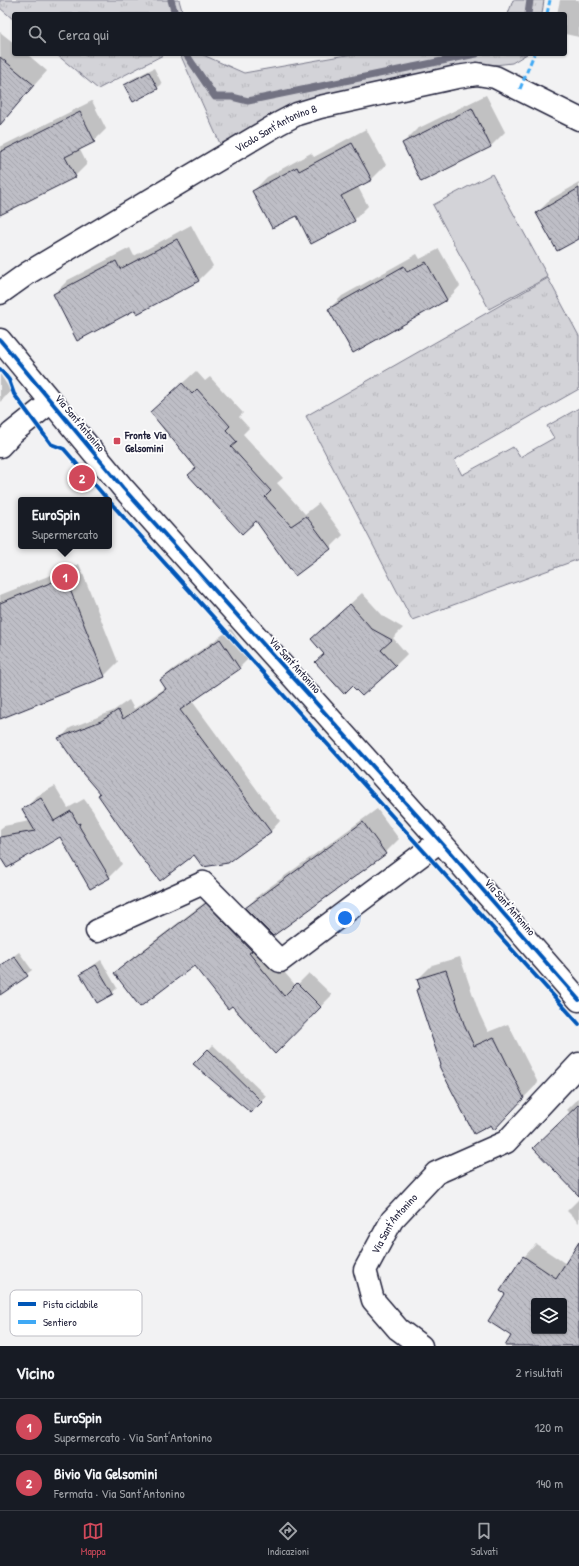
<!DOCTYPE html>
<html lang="it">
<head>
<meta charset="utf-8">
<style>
  :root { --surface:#171b24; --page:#242831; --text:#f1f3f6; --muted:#9ea1a6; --line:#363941; --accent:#d1495b }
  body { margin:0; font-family:"Patrick Hand",sans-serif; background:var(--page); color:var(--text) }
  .controls { position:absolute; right:12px; bottom:12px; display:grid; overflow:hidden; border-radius:4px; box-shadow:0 1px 3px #0004 }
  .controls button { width:36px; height:36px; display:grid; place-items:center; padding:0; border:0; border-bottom:1px solid var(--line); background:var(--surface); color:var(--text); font:20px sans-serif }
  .you { position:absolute; left:345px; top:918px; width:14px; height:14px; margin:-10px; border:3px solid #fff; border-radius:50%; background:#1a73e8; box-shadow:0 0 0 6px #1a73e833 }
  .badge { display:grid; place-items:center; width:26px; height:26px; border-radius:50%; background:var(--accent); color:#fff; font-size:13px; font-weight:700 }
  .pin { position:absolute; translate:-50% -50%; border:2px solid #fff; box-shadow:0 1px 4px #0006 }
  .popup { position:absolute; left:18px; top:497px; width:94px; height:52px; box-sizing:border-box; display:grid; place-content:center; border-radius:4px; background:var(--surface); filter:drop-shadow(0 1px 3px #0005); font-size:13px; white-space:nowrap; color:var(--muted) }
  .popup b { font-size:15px; color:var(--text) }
  .popup::after { content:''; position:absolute; left:50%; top:100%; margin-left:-8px; border:8px solid transparent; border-top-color:var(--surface) }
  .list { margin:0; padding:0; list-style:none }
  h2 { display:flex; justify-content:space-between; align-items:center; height:52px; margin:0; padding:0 16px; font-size:17px }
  h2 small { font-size:13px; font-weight:400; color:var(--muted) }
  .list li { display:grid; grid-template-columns:26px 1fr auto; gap:12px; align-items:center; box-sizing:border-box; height:56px; padding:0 16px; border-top:1px solid var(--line) }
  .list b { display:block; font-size:15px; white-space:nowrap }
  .list p { margin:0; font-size:13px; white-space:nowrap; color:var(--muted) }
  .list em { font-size:13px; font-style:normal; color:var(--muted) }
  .icon { flex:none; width:22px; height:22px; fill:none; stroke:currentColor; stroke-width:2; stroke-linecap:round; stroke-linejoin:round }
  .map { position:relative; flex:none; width:579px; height:1346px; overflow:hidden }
  .search { position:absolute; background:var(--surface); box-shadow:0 1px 3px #0004; left:12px; right:12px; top:12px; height:44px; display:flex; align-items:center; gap:10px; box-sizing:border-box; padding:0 14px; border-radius:4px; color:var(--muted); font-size:15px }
  .sheet { height:164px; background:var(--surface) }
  nav { display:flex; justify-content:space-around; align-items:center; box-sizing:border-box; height:56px; border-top:1px solid var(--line); background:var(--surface); font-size:11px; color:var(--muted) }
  nav a { display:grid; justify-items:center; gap:2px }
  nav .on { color:var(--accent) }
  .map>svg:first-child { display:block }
  .grass { fill:url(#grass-tufts); stroke:#7a7a8a }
  .garden { fill:#d3d3d8; stroke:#7a7a8a }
  .shadow { fill:#0003; fill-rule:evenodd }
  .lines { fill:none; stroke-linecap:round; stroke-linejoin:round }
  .stream { stroke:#727282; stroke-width:7 }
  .building { fill:url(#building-back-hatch); stroke:#22223b; fill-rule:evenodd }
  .street-casing { stroke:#22223b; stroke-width:25 }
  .secondary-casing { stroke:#22223b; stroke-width:25 }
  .street { stroke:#fff; stroke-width:22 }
  .secondary { stroke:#fff; stroke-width:22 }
  .quiet { stroke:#3fa9f5; stroke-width:3; stroke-dasharray:6 3; stroke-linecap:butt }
  .cycleway-casing { stroke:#fff; stroke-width:6 }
  .cycleway { stroke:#0057b8; stroke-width:4 }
  .poi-dot { fill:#d1495b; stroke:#fff; stroke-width:1.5 }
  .labels { text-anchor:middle; stroke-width:3.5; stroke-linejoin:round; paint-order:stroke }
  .street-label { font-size:11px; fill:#22223b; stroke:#fff }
  .poi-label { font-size:11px; font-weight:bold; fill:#22223b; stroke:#fff; text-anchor:start }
  .key { fill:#fff; stroke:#bdbdc4; stroke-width:1 }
  .key-label { font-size:11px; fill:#22223b }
</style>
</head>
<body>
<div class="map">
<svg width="579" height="1346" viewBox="0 0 579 1346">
  <defs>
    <pattern id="grass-tufts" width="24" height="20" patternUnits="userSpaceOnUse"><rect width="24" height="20" fill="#d3d3d8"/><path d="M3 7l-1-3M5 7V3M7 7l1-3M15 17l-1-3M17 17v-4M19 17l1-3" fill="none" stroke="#b5b5ba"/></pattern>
    <pattern id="building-back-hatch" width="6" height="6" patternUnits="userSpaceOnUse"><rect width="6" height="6" fill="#bebec6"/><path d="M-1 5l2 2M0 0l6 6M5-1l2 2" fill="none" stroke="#a3a3ab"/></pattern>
  </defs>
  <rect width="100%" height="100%" fill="#f2f2f3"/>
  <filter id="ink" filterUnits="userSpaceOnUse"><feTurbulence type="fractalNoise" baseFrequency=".025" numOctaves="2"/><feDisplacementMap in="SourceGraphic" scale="8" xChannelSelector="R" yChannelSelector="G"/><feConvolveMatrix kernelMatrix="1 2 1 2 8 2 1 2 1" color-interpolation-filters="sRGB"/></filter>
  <g filter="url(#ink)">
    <g class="grass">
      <path d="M0,0h179l4,14h-169v6l-14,-12z"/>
      <path d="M513,0h31l-2,14h-34z"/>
      <path d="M56,54h109l-67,35z"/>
      <path d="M180,54h21l43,19 108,-19h175l-15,9 -52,6 -238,79z"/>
      <path d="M548,278l31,58v53l-125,71 8,15 51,-28 7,10 34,-19 -7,-12 32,-18v151l-167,61 -106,-204z"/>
    </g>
    <path class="garden" d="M492,174l56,103 -59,32 -56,-104z"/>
    <g class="shadow">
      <path d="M560,0h19v37l-14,-3v-20h-8z"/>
      <path d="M0,32l14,11v11h13l20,17 -46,51z"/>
      <path d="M154,68l8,16 -5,4 -31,-3 4,-5z"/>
      <path d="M486,95l19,37 -14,14 -70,35 -18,-38 14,-14z"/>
      <path d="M92,101l14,28 -12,12 -15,7 8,16 -12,12 -75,38v-67z"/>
      <path d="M366,129l20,36 -14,14 -14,8 10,19 -14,14 -57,-6 -44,-23 14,-14 44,-24 3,4z"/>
      <path d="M579,183v55l-42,-25 14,-14z"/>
      <path d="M191,225l22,41 -14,14 -145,14 14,-14 62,-32 4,8z"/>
      <path d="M439,249l21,37 -13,14 -94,52 -24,-43 13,-13 75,-42 3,5z"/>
      <path d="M196,371l9,10 5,-4 33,36 -4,4 10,11 -6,6 40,44 -6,5 28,31 14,-11 24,32 -13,13 -74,-28 -59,-52 -32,-69z"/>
      <path d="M0,374l11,17 -11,11z"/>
      <path d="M79,564l39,98 -14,14 -104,42v-123z"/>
      <path d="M362,593l22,24 19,11 -10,10 14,16 -12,12 -42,18 -37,-22 9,-9 -13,-14z"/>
      <path d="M231,629l19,28 -11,11 -47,33 88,120 -10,11 -76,22 -93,-61 -41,-54 10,-11 43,-17 16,-11 5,9 32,-22 -5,-7 11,-10z"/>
      <path d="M55,786l13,22 16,-9 9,12 29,53 -13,13 -49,-41 -60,19v-26l4,-3 26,-5 -6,-11 13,-14z"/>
      <path d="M377,809l22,30 -14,14 -139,55 14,-14z"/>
      <path d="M217,893l79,93 13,-13 23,22 -56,57 -82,-88 -78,9 11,-11z"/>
      <path d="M19,952l13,18 -32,24v-28z"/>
      <path d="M460,957l19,56 9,19 20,-8 30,59 -30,31 -66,-50 -25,-73 4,-4 -3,-8 14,-14z"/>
      <path d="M101,960l16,28 -5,5 -31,-19z"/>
      <path d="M213,1045l53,51 -10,11 -61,-43z"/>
      <path d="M579,1098v96l-9,-81 -3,-3z"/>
      <path d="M579,1199v24l-12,-12z"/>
      <path d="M536,1244l30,20 13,-20v102h-66l-7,-53 18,-36zM534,1301h30v30h-30z"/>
    </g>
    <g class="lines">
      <g class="stream">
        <path d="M171,0l4,14"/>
        <path d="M528,14l2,-14"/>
        <path d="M186,54l29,43h17l16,4 228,-47"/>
      </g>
    </g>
    <g class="building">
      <path d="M0,57l34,28 -34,40z"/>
      <path d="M149,72l9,17 -25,13 -9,-17z"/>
      <path d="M472,108l19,39 -70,35 -19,-39z"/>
      <path d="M80,112l15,30 -30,15 11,20 -76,38v-63z"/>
      <path d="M352,143l20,37 -31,16 14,25 -44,23 -14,-28 -25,12 -20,-37 45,-24 2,4z"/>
      <path d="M579,188v51l-22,12 -21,-38z"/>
      <path d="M177,239l22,42 -62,33 -2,-4 -58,31 -24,-47 63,-33 4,8z"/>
      <path d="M426,262l21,38 -94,53 -25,-44 76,-43 3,6z"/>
      <path d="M182,383l10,11 5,-5 33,37 -4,4 11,12 -6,5 40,44 -6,6 26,29 15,-10 25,33 -36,27 -39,-55 -14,13 -54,-59 8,-7 -46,-56z"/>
      <path d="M65,577l40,100 -105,42v-116z"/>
      <path d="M350,604l22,25 20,11 -11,10 15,16 -34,30 -10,-10 -8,8 -29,-32 9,-8 -13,-15z"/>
      <path d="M220,639l20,30 -60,41 91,122 -43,31 -25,4 -9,-12 -34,26 -22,-28 -40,-58 2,-1 -17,-20 -25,-36 43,-17 17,-11 5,9 43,-30 -6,-9z"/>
      <path d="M41,798l13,23 17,-10 7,13 2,-1 -1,3 31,52 -20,11 -30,-52 -53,31 -7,-11v-20l35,-6 -13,-22z"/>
      <path d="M363,822l23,32 -113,82 -28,-28z"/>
      <path d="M206,903l46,48 -3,2 35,43 13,-13 24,24 -46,47 -43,-48 -4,3 -34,-43 -54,41 -26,-34z"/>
      <path d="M14,956l14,20 -28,19v-29z"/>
      <path d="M96,965l17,29 -16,9 -17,-29z"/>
      <path d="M446,970l19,57 9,19 20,-9 30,61 -30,32 -3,-5 -17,9 -35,-68 2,-1 -25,-75 4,-2 -3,-9z"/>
      <path d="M208,1049l54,53 -11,11 -58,-49z"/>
      <path d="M579,1104v92l-46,-48z"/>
      <path d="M579,1242v104h-74l6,-10 -23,-15 17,-27 -5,-3 23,-35 33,22zM534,1301h30v30h-30z"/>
    </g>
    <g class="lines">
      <g class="street-casing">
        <g id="street">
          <path id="s1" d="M0,293l28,-20 250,-149 19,-10 23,-7 137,-30 20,-3 18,3 84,42"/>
          <path d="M0,446l12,-13 39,-31"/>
          <path d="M97,931l106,-48 77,78 160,-120"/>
          <path id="s2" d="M421,1346l-23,-17 -25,-29 -8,-30 27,-50 44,-47 70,-31 73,-78"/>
        </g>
      </g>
      <g class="secondary-casing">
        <path id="secondary" d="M0,340l123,148 317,353 139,159"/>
      </g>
      <use href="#street" class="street"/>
      <use href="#secondary" class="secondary"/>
      <g class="quiet">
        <path d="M547,14l3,-14"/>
        <path d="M520,89l14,-35"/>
      </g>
      <g class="cycleway-casing">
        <g id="cycleway">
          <path d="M0,340l123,148 317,353 139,159"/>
          <path d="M0,369l9,11 5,14 37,50 13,5 44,51"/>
          <path d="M109,501l470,523"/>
        </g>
      </g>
      <use href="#cycleway" class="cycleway"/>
    </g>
  </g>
  <rect class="poi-dot" x="113" y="437" width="8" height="8" rx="2"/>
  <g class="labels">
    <g class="street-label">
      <text dy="4" stroke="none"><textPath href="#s1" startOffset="322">Vicolo Sant'Antonino B</textPath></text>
      <text transform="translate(80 423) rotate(50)" y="4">Via Sant'Antonino</text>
      <text transform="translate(295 665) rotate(48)" y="4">Via Sant'Antonino</text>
      <text transform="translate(510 907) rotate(49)" y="4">Via Sant'Antonino</text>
      <text dy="4" stroke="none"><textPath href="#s2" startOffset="153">Via Sant'Antonino</textPath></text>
    </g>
    <g class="poi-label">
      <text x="125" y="439">Fronte Via<tspan x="125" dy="13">Gelsomini</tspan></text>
    </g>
  </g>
  <rect x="10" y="1290" width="132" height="46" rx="6" class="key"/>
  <rect x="18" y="1302" width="18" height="4" fill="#0057b8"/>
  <rect x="18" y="1320" width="18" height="4" fill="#3fa9f5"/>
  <g class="key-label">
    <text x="43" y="1308">Pista ciclabile</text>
    <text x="43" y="1326">Sentiero</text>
  </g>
</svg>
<div class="controls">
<button><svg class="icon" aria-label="layers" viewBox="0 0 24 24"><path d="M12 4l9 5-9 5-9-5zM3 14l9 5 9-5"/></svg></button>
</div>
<div class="you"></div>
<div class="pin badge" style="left:65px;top:577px">1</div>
<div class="popup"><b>EuroSpin</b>Supermercato</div>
<div class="pin badge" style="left:82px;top:478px">2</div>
<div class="search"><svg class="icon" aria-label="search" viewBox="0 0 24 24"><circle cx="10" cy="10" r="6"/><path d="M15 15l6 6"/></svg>Cerca qui</div>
</div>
<section class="sheet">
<h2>Vicino<small>2 risultati</small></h2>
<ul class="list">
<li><span class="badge">1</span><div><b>EuroSpin</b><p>Supermercato · Via Sant'Antonino</p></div><em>120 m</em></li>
<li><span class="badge">2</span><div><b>Bivio Via Gelsomini</b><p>Fermata · Via Sant'Antonino</p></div><em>140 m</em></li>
</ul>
</section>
<nav>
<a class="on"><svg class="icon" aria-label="map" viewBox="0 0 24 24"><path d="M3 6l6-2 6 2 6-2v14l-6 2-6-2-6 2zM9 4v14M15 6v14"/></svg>Mappa</a>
<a><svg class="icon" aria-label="directions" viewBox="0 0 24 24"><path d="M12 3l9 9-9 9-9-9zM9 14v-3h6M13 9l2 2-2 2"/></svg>Indicazioni</a>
<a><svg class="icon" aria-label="saved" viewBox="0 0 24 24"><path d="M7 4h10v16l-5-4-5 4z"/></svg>Salvati</a>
</nav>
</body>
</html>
